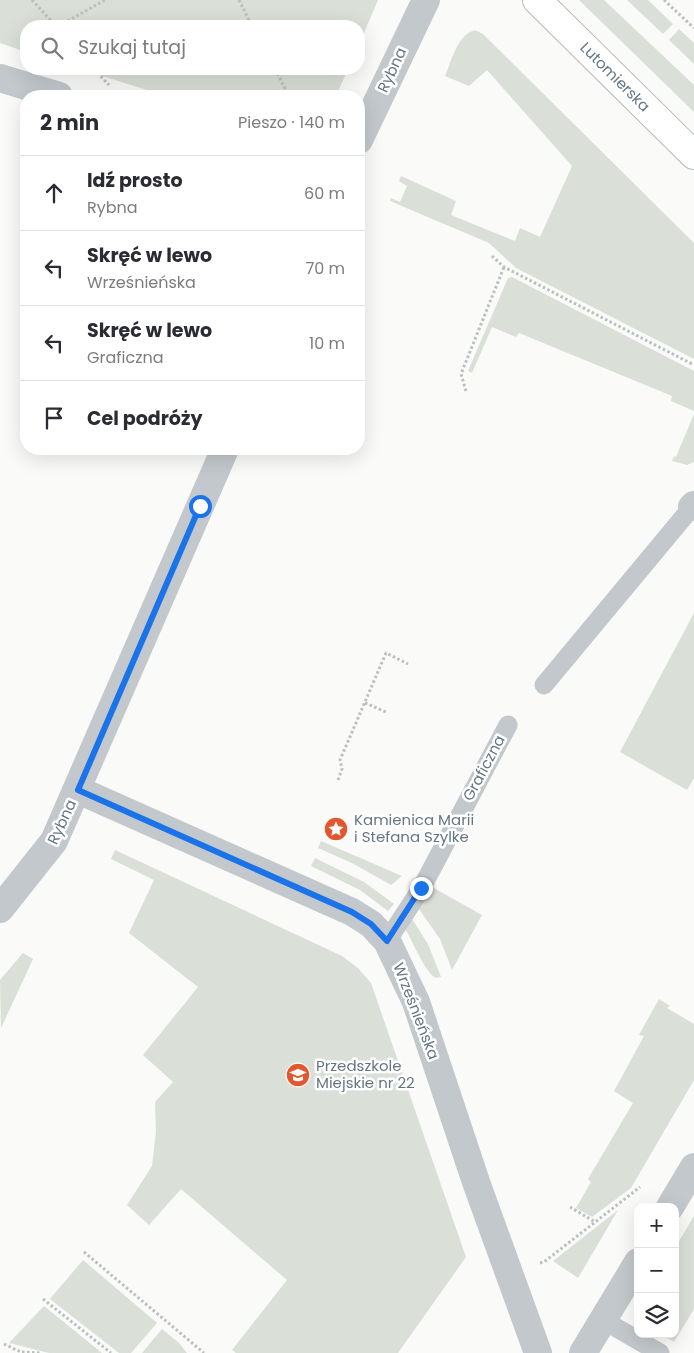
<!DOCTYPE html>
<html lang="pl">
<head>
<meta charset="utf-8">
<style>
  :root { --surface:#fff; --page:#f2f2f3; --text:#2b2b33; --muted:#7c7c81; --line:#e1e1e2 }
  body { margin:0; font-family:Poppins,sans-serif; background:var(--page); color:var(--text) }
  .controls { position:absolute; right:15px; bottom:15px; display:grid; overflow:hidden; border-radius:10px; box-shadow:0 5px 20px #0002 }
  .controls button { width:45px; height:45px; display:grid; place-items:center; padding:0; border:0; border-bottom:1px solid var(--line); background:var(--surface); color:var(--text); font:25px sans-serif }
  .stop { position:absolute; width:15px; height:15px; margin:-11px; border:4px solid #1a73e8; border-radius:50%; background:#fff }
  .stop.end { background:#1a73e8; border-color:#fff; box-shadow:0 1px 5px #0008 }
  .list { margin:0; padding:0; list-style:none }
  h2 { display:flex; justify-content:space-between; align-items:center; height:65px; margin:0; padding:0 20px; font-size:21px }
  h2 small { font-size:16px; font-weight:400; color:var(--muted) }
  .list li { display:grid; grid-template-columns:32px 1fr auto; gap:15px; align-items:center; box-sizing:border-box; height:75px; padding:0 20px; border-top:1px solid var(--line) }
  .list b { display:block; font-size:19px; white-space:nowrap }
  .list p { margin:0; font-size:16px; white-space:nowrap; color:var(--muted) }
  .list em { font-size:16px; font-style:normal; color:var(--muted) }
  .icon { flex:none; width:28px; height:28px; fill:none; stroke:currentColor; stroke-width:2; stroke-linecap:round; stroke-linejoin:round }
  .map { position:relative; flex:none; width:694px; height:1353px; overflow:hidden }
  .search { position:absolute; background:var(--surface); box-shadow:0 5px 20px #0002; left:20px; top:20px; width:345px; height:55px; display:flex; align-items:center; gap:12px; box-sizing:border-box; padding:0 18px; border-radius:20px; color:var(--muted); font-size:19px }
  .panel { position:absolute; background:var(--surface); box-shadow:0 5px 20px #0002; left:20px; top:90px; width:345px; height:365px; border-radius:20px }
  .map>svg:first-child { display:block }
  .green { fill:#dadfd7 }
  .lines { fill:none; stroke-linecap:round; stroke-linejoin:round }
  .secondary-casing { stroke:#b3babf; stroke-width:30 }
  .path { stroke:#bbbfc2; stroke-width:3; stroke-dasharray:2.5 2.5; stroke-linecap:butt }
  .lane { stroke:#c3c8cc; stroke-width:19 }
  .street { stroke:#c3c8cc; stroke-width:28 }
  .secondary { stroke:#fff; stroke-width:28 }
  .route { stroke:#1a73e8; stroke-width:6 }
  .labels { text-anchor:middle; stroke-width:5; stroke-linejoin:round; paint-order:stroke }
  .street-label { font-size:15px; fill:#657683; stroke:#fff }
  .poi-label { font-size:15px; fill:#657683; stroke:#fff; text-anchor:start }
</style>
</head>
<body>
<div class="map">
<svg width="694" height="1353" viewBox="0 0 694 1353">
  <rect width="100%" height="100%" fill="#fafaf8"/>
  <g class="green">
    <path d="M0,0h378l-19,45v-19h-333v26l-26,-9z"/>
    <path d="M579,0h25l90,85v27z"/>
    <path d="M627,0h21l25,24 -10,10z"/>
    <path d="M679,29l15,14v21l-25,-24z"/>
    <path d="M475,30l8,4 211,209v116l-178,-91 -27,-25 -99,-42 1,-3 9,4 7,-16 -8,-5 2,-5 55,25 -5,14 64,26 5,-13 20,9 32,-71 -85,-96 -18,16 -24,-10c7,-16 12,-41 30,-46z"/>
    <path d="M80,69h268l-12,27h-170z"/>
    <path d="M512,277l182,94v40l-23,-10 1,-5 -153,-63 -3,4 -24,-10 -20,46 -4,-2 40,-93z"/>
    <path d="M694,414v48l-7,3 -15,-4 2,-5 2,1z"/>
    <path d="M694,613v165l-7,12 -67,-38z"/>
    <path d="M321,841l81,35 -11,9 -39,-22 -34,-15z"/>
    <path d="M115,850l227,106 16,12 13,15 95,274 -68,96h-162l-4,-3 55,-70 -106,-91 -32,36 -22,-20 25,-39 4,-35 -1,-29 18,-20 -30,-27 55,-68 -69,-54 25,-53 -43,-21z"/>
    <path d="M315,858l49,24 30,22 -6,7 -28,-21 -49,-24z"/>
    <path d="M432,887l50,28 -30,55 -12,-31 -21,-30z"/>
    <path d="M412,919l16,25 13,33 -5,1c-11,-5 -23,-37 -31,-49z"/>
    <path d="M23,953l10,6 -32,69 -1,-48z"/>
    <path d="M659,999l11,7 -3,2 27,16v56l-63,108 -39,29 -16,-9 15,-26 -3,-3 45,-76 -19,-12 30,-55 -5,-1z"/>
    <path d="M618,1210l-40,68 -25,-17z"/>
    <path d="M694,1216v93l-20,33 -14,-8h15v-86z"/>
    <path d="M83,1260l74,63 -26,30h-12l-69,-54z"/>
    <path d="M44,1306l58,47h-53l-40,-10z"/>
    <path d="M162,1329l17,14 8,10h-45z"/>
  </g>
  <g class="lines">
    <g class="secondary-casing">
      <path id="secondary" d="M537,0l157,155"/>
    </g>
    <g class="path">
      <path d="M32,0l24,26"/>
      <path d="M239,0l13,26"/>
      <path d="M664,0l30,28"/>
      <path d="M59,26l46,-26"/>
      <path d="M94,69l15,16"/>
      <path d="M275,69l14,27"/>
      <path d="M492,256l12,11 190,98"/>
      <path d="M466,391l-5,-17 43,-107"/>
      <path d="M365,703l21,9"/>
      <path d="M338,780l4,-11 -2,-9 46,-107 22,11"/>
      <path d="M570,1207l25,15"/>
      <path d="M84,1252l120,101"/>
      <path d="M540,1263l4,-1 96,-75"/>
      <path d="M43,1299l68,54"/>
      <path d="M4,1344l19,9"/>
      <path d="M22,1352l19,1"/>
    </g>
    <g class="lane">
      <path d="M544,685l148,-178"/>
      <path d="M387,941l34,-52 87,-164"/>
      <path d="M603,1320l57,33"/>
    </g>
    <g class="street">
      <path d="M0,78l59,18"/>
      <path d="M359,140l67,-140"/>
      <path d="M692,507l2,-2"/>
      <path d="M78,790l274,122 19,12 16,17 29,61 60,180 62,171"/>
      <path d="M0,909l54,-68 171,-392"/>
      <path d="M670,1207l24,-40"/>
      <path d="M583,1353l55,-91"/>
    </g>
    <use href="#secondary" class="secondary"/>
  </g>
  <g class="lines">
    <path class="route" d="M200,506l-122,284 274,122 19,12 16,17 34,-53"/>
  </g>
  <defs>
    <g id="sight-disc" transform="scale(1.25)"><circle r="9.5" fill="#e4572e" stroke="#fff"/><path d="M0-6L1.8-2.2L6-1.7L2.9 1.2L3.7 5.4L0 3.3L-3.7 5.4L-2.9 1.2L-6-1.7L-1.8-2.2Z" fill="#fff"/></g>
    <g id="school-disc" transform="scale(1.25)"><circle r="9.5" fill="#e4572e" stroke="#fff"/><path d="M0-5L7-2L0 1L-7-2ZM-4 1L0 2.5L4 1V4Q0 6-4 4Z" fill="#fff"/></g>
  </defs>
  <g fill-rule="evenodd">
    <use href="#sight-disc" x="336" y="829"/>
    <use href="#school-disc" x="298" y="1075"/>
  </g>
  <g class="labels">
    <g class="street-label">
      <text transform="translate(392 70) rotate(-65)" y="5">Rybna</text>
      <text transform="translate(615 77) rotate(45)" y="5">Lutomierska</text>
      <text transform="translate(484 768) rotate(-62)" y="5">Graficzna</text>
      <text transform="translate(62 822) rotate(-65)" y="5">Rybna</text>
      <text transform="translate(416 1011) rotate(69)" y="5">Wrześnieńska</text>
    </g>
    <g class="poi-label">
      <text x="354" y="825">Kamienica Marii<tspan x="354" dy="17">i Stefana Szylke</tspan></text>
      <text x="316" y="1071">Przedszkole<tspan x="316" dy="17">Miejskie nr 22</tspan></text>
    </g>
  </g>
</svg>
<div class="controls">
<button>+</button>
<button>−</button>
<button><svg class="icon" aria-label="layers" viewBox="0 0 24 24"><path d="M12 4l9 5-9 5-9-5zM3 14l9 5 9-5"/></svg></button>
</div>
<div class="stop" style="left:200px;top:506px"></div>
<div class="stop end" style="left:421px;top:888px"></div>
<div class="search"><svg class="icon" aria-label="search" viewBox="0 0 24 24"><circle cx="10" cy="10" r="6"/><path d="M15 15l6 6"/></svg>Szukaj tutaj</div>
<section class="panel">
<h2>2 min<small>Pieszo · 140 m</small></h2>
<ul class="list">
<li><svg class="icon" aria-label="ahead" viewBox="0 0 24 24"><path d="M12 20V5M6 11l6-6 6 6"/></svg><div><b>Idź prosto</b><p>Rybna</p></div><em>60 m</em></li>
<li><svg class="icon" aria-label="left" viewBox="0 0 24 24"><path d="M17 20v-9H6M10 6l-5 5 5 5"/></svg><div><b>Skręć w lewo</b><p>Wrześnieńska</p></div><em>70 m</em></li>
<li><svg class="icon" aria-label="left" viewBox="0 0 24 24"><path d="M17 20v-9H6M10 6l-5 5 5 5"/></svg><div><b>Skręć w lewo</b><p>Graficzna</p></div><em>10 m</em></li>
<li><svg class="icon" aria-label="arrive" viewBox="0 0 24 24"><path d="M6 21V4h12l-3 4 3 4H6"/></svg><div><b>Cel podróży</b></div></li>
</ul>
</section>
</div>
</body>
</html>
